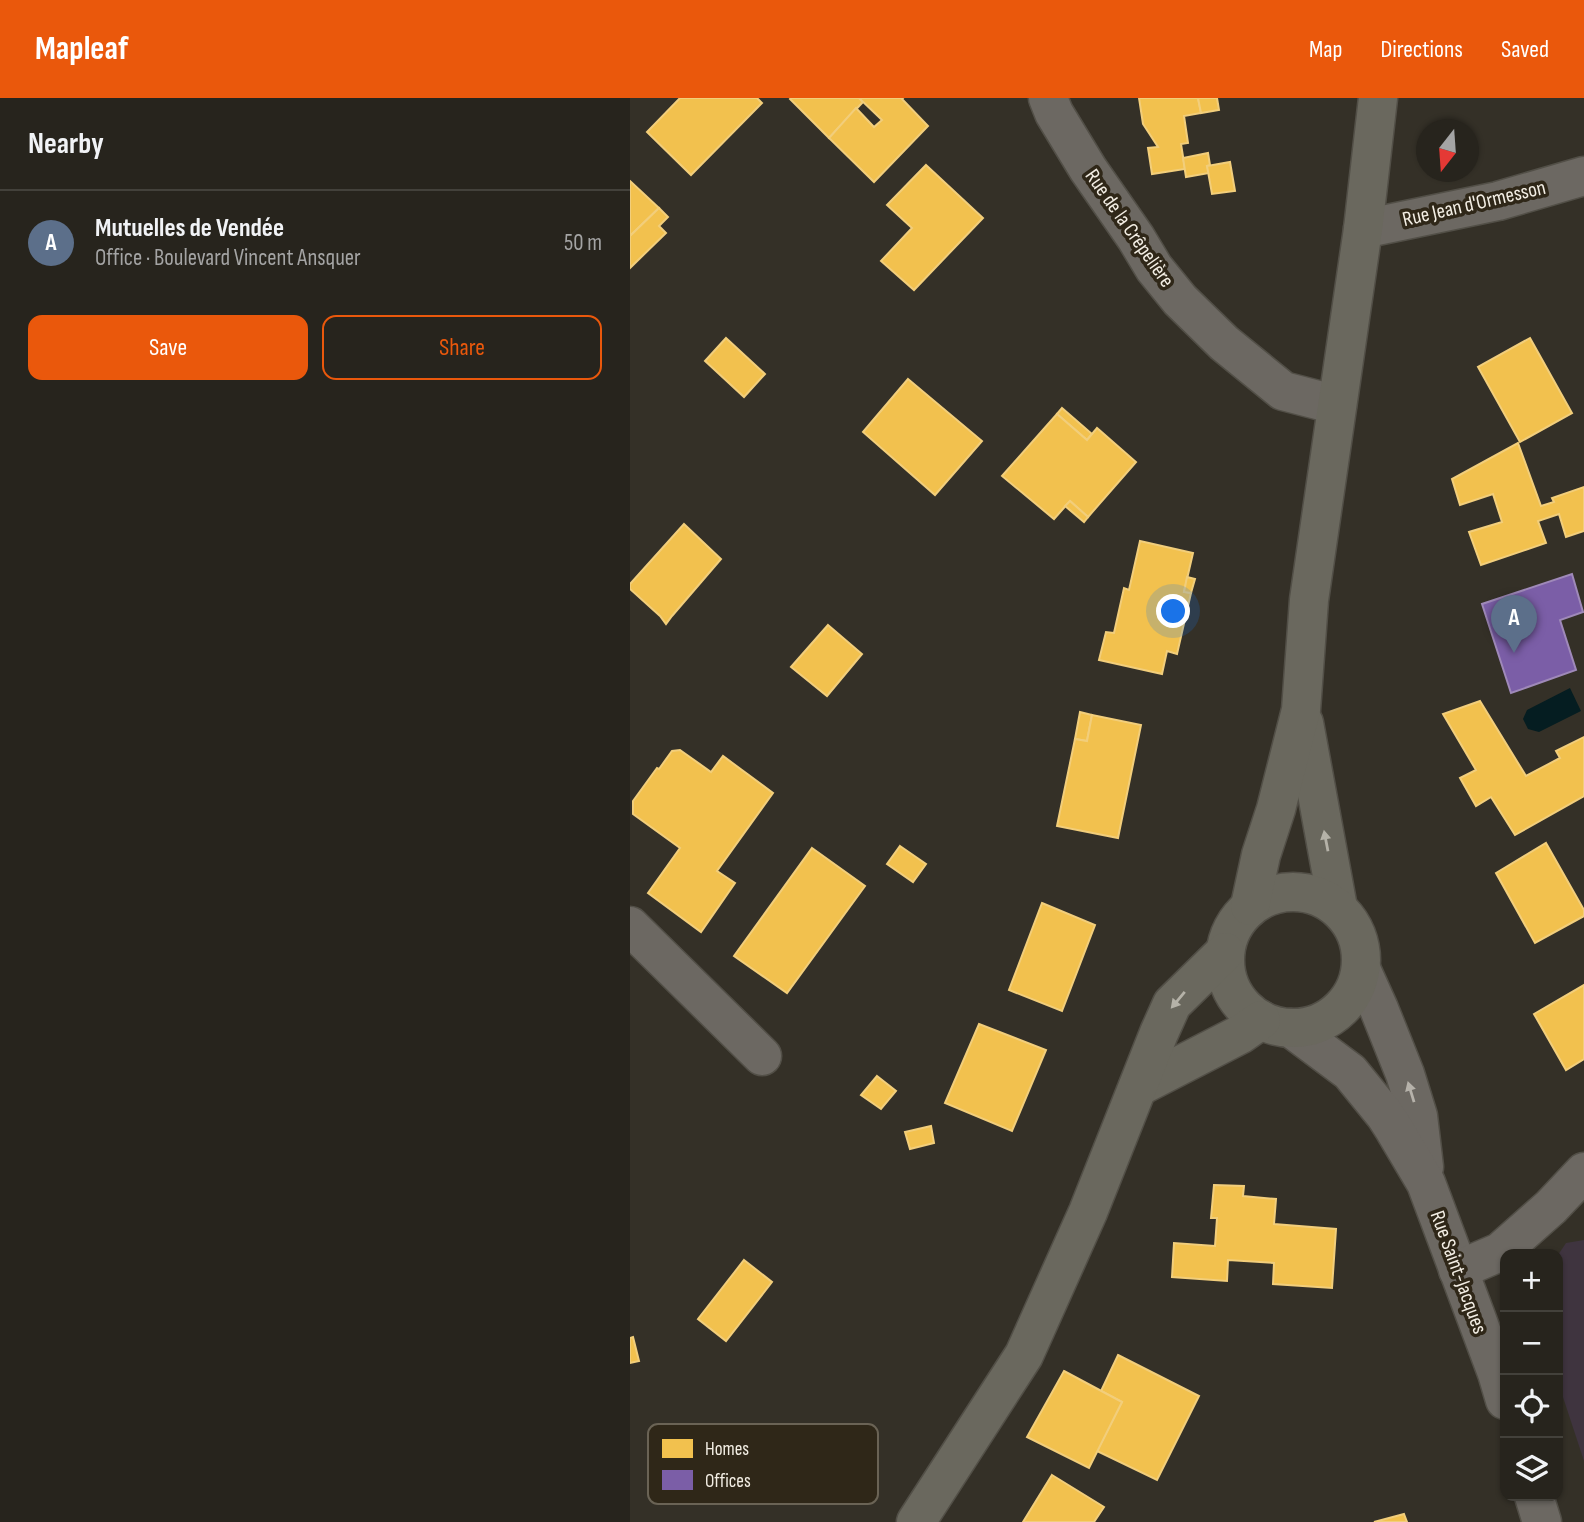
<!DOCTYPE html>
<html lang="en">
<head>
<meta charset="utf-8">
<style>
  :root { --surface:#27241d; --page:#33302a; --text:#f1f3f6; --muted:#a4a4a4; --line:#43413b; --accent:#ea580c }
  body { margin:0; font-family:"Sofia Sans Condensed",sans-serif; background:var(--page); color:var(--text) }
  .controls { position:absolute; right:21px; bottom:21px; display:grid; overflow:hidden; border-radius:14px; box-shadow:0 2px 5px #0004 }
  .controls button { width:63px; height:63px; display:grid; place-items:center; padding:0; border:0; border-bottom:2px solid var(--line); background:var(--surface); color:var(--text); font:35px sans-serif }
  .compass { position:absolute; left:786px; top:21px; width:63px; height:63px; border-radius:50%; background:var(--surface); box-shadow:0 2px 5px #0004; rotate:197deg }
  .you { position:absolute; left:544px; top:514px; width:24px; height:24px; margin:-18px; border:5px solid #fff; border-radius:50%; background:#1a73e8; box-shadow:0 0 0 10px #1a73e833 }
  .badge { display:grid; place-items:center; width:46px; height:46px; border-radius:50%; background:var(--accent); color:#fff; font-size:23px; font-weight:700 }
  .pin { position:absolute; translate:-50% -58px; filter:drop-shadow(0 2px 4px #0008) }
  .pin::after { content:''; position:absolute; top:37px; width:24px; height:21px; background:inherit; clip-path:polygon(0 0,100% 0,50% 100%) }
  .list { margin:0; padding:0; list-style:none }
  h2 { display:flex; justify-content:space-between; align-items:center; height:91px; margin:0; padding:0 28px; font-size:30px }
  h2 small { font-size:23px; font-weight:400; color:var(--muted) }
  .list li { display:grid; grid-template-columns:46px 1fr auto; gap:21px; align-items:center; box-sizing:border-box; height:105px; padding:0 28px; border-top:2px solid var(--line) }
  .list b { display:block; font-size:26px; white-space:nowrap }
  .list p { margin:0; font-size:23px; white-space:nowrap; color:var(--muted) }
  .list em { font-size:23px; font-style:normal; color:var(--muted) }
  .actions { display:flex; gap:14px; padding:21px 28px }
  .actions a { flex:1; padding:16px 0; border:2px solid var(--accent); border-radius:14px; text-align:center; font-size:24px; color:var(--accent) }
  .actions .main { background:var(--accent); color:#fff }
  .icon { flex:none; width:38px; height:38px; fill:none; stroke:currentColor; stroke-width:2; stroke-linecap:round; stroke-linejoin:round }
  .map { position:relative; flex:none; width:954px; height:1424px; overflow:hidden }
  header { display:flex; align-items:center; gap:42px; box-sizing:border-box; height:98px; padding:0 35px; background:var(--accent); color:#fff }
  header strong { font-size:33px }
  nav { display:flex; gap:38px; margin-inline-start:auto; font-size:24px }
  main { display:flex }
  aside { flex:1; background:var(--surface) }
  .map>svg:first-child { display:block }
  .medical { fill:#3f343f }
  .water { fill:#051d21 }
  .homes { fill:#f2c14e; stroke:#f2ce7b; stroke-width:2 }
  .offices { fill:#7b5ea7; stroke:#9f89b9; stroke-width:2 }
  .lines { fill:none; stroke-linecap:round; stroke-linejoin:round }
  .minor-casing { stroke:#524f47; stroke-width:41 }
  .secondary-casing { stroke:#524f47; stroke-width:41 }
  .minor { stroke:#6c6862; stroke-width:38 }
  .secondary { stroke:#6a685e; stroke-width:38 }
  .oneway { fill:#b5b2a8 }
  .oneway2 { fill:#b6b2aa }
  .labels { text-anchor:middle; stroke-width:7; stroke-linejoin:round; paint-order:stroke }
  .street-label { font-size:21px; fill:#f3eee4; stroke:#2f2718 }
  .key { fill:#2f2718; stroke:#6a6355; stroke-width:2 }
  .key-label { font-size:19px; fill:#f3eee4 }
</style>
</head>
<body>
<header>
<strong>Mapleaf</strong>
<nav><a>Map</a><a>Directions</a><a>Saved</a></nav>
</header>
<main>
<aside>
<h2>Nearby<small></small></h2>
<ul class="list">
<li><span class="badge" style="background:#5c6f8a">A</span><div><b>Mutuelles de Vendée</b><p>Office · Boulevard Vincent Ansquer</p></div><em>50 m</em></li>
</ul>
<div class="actions"><a class="main">Save</a><a>Share</a></div>
</aside>
<div class="map">
<svg width="954" height="1424" viewBox="0 0 954 1424">
  <rect width="100%" height="100%" fill="#343027"/>
  <path class="medical" d="M954,1142v221l-26,-79v-127l8,-12z"/>
  <path class="water" d="M940,590l11,23 -42,21 -11,-3 -5,-10 4,-9z"/>
  <g class="homes">
    <path d="M50,0h77l5,5 -71,72 -44,-43z"/>
    <path d="M161,0h68l4,4 -34,36 -39,-39z"/>
    <path d="M229,0h44l-1,1 26,27 -54,56 -45,-44 27,-30 18,19 8,-7z"/>
    <path d="M509,0h59l3,15 -17,3 4,27 -7,1 4,25 -33,5 -4,-26 10,-1 -15,-23z"/>
    <path d="M568,0h19l2,12 -18,3z"/>
    <path d="M578,55l2,12 -3,1 2,7 -23,4 -3,-19z"/>
    <path d="M600,64l5,29 -23,3 -5,-28z"/>
    <path d="M296,67l57,53 -69,72 -33,-29 31,-33 -25,-23z"/>
    <path d="M0,83l29,27 -29,28z"/>
    <path d="M29,110l9,9 -9,9 7,7 -36,35v-32z"/>
    <path d="M96,240l39,36 -21,23 -39,-36z"/>
    <path d="M900,240l42,75 -52,29 -42,-75z"/>
    <path d="M278,281l74,62 -47,54 -72,-63z"/>
    <path d="M432,310l30,26 -5,6 -30,-26z"/>
    <path d="M427,316l30,26 10,-12 39,34 -48,55 -18,-16 -16,18 -52,-43z"/>
    <path d="M888,345l23,63 13,-4 -2,-4 32,-11v44l-18,6 -7,-23 -21,7 8,22 -65,22 -12,-33 33,-10 -9,-28 -33,11 -8,-26z"/>
    <path d="M440,403l18,16 -4,5 -19,-16z"/>
    <path d="M54,426l37,35 -49,57 -6,8 -6,-8 -30,-27v-5z"/>
    <path d="M510,443l53,12 -9,39 7,1 -14,61 -10,-3 -5,23 -63,-14 7,-28 8,1 10,-45 5,2z"/>
    <path d="M557,479l8,2 -4,14 -7,-1z"/>
    <path d="M198,527l34,29 -35,42 -36,-29z"/>
    <path d="M850,603l46,75 34,-18 -4,-7 28,-14v59l-69,39 -24,-38 -15,9 -16,-28 16,-8 -33,-56z"/>
    <path d="M450,614l12,3 -5,26 -12,-2z"/>
    <path d="M462,617l49,10 -23,113 -61,-12 18,-87 12,2z"/>
    <path d="M50,652l31,22 12,-16 50,37 -56,78 18,12 -34,49 -53,-39 32,-45 -47,-34v-13l24,-33 2,1 13,-18z"/>
    <path d="M916,745l38,67v6l-49,27 -39,-70z"/>
    <path d="M270,748l26,18 -13,18 -26,-18z"/>
    <path d="M182,750l53,38 -78,107 -53,-37z"/>
    <path d="M412,805l53,22 -33,86 -53,-21z"/>
    <path d="M954,887v74l-18,11 -32,-56z"/>
    <path d="M349,926l67,26 -34,81 -67,-28z"/>
    <path d="M247,978l19,15 -15,18 -20,-14z"/>
    <path d="M301,1028l3,17 -24,6 -5,-17z"/>
    <path d="M584,1087l30,1 -1,10 33,3 -2,25 62,5 -4,59 -59,-4 1,-21 -46,-3 -1,21 -55,-4 2,-34 41,3 2,-28h-6z"/>
    <path d="M114,1162l28,22 -46,59 -28,-22z"/>
    <path d="M3,1239l6,24 -9,2v-25z"/>
    <path d="M488,1257l81,41 -42,84 -60,-29 25,-49 -21,-11z"/>
    <path d="M434,1273l58,31 -33,66 -62,-31z"/>
    <path d="M422,1377l52,32 -10,15h-71z"/>
    <path d="M774,1416l3,8h-33z"/>
  </g>
  <path class="offices" d="M942,476l11,38 -23,8 16,50 -65,23 -29,-89z"/>
  <g class="lines">
    <g class="minor-casing">
      <g id="minor">
        <path d="M418,0l6,15 34,56 48,69 18,30 26,32 44,43 59,48 54,14"/>
        <path d="M733,131l135,-28 86,-25"/>
        <path d="M0,828l132,130"/>
        <path d="M731,871l18,40 26,65 13,42 6,51"/>
        <path d="M661,930l59,44 35,43 9,14 32,54 71,190 8,27"/>
        <path d="M828,1172l42,-18 51,-45 33,-35"/>
        <path d="M904,1398l8,26"/>
      </g>
    </g>
    <g class="secondary-casing">
      <g id="secondary">
        <path d="M674,625l34,185"/>
        <circle cx="663" cy="862" r="68"/>
        <path d="M620,808l11,-51 15,-46 25,-99 8,-110 54,-371 15,-131"/>
        <path d="M508,989l103,-53 20,-14"/>
        <path d="M286,1424l108,-167 64,-143 71,-179 13,-29 53,-52"/>
      </g>
    </g>
    <use href="#minor" class="minor"/>
    <use href="#secondary" class="secondary"/>
  </g>
  <defs><path id="oneway-solid" d="M-6-.8H1V-3.2L6.5 0L1 3.2V.8H-6Z" transform="scale(1.75)"/></defs>
  <g class="oneway">
    <use href="#oneway-solid" transform="translate(696 743) rotate(-101)"/>
    <use href="#oneway-solid" transform="translate(548 902) rotate(130)"/>
  </g>
  <use class="oneway2" href="#oneway-solid" transform="translate(781 994) rotate(-107)"/>
  <g class="labels">
    <g class="street-label">
      <text transform="translate(844 105) rotate(-13)" y="7">Rue Jean d'Ormesson</text>
      <text transform="translate(500 130) rotate(55)" y="7">Rue de la Crêpelière</text>
      <text transform="translate(829 1174) rotate(70)" y="7">Rue Saint-Jacques</text>
    </g>
  </g>
  <rect x="18" y="1326" width="230" height="80" rx="10" class="key"/>
  <rect x="32" y="1341" width="31" height="19" fill="#f2c14e"/>
  <rect x="32" y="1372" width="31" height="20" fill="#7b5ea7"/>
  <g class="key-label">
    <text x="75" y="1357">Homes</text>
    <text x="75" y="1389">Offices</text>
  </g>
</svg>
<div class="controls">
<button>+</button>
<button>−</button>
<button><svg class="icon" aria-label="locate" viewBox="0 0 24 24"><circle cx="12" cy="12" r="6"/><path d="M12 2v4M12 18v4M2 12h4M18 12h4"/></svg></button>
<button><svg class="icon" aria-label="layers" viewBox="0 0 24 24"><path d="M12 4l9 5-9 5-9-5zM3 14l9 5 9-5"/></svg></button>
</div>
<svg class="compass" viewBox="-18 -18 36 36"><path d="M0-13l5 13h-10z" fill="#e53935"/><path d="M0 13l5-13h-10z" fill="#a4a4a4"/></svg>
<div class="you"></div>
<div class="pin badge" style="left:884px;top:555px;background:#5c6f8a">A</div>
</div>
</main>
</body>
</html>
